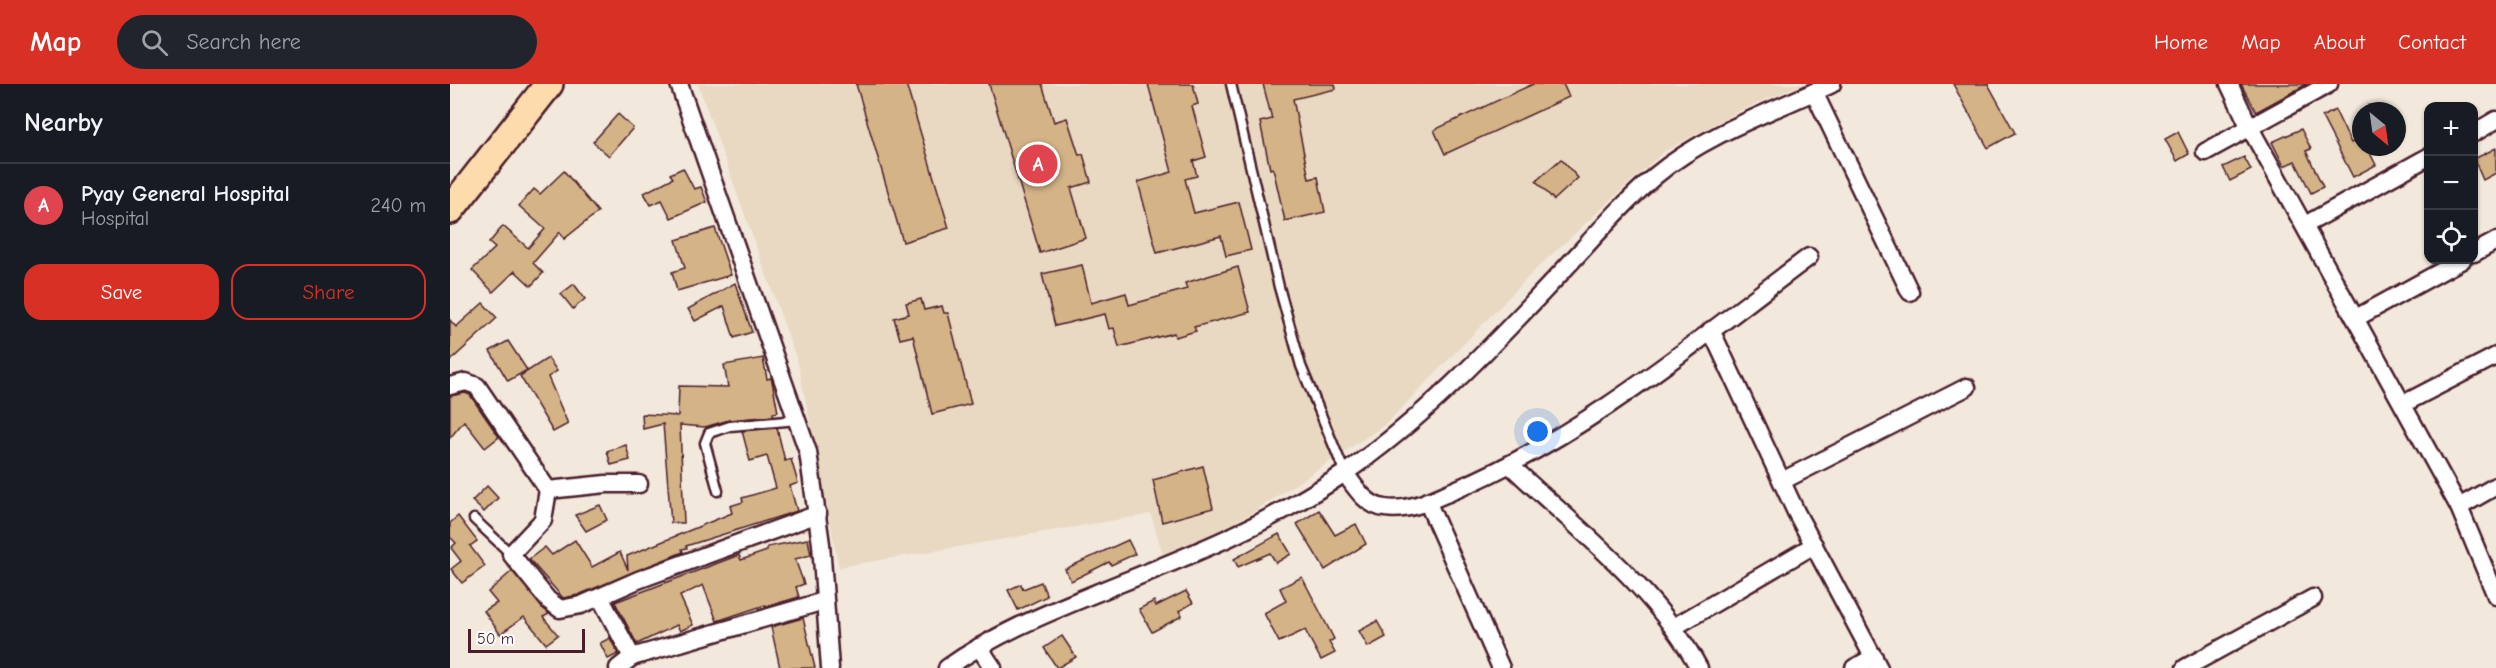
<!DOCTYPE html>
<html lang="en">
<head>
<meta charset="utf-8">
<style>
  :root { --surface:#171b24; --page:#20242c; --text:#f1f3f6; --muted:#9ea1a6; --line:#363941; --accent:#d93025 }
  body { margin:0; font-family:"Comic Neue",sans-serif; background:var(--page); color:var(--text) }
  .controls { position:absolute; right:18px; top:18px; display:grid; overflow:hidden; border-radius:12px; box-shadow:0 2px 4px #0004 }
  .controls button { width:54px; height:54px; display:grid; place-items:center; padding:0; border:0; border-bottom:2px solid var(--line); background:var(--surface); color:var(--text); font:30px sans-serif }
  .compass { position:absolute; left:1902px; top:18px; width:54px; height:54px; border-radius:50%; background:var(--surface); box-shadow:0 2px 4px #0004; rotate:151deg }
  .scale { position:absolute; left:18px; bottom:15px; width:117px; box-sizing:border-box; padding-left:6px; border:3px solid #4a1f2b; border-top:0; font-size:16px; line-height:21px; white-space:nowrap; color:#4a1f2b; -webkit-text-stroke:4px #fff; paint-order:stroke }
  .you { position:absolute; left:1088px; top:348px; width:21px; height:21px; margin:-15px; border:4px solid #fff; border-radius:50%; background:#1a73e8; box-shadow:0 0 0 9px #1a73e833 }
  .badge { display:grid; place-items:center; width:39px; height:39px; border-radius:50%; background:var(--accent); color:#fff; font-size:20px; font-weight:700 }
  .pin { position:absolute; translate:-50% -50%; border:3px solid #fff; box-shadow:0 2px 6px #0006 }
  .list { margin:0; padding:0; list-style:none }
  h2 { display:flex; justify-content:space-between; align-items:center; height:78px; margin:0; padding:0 24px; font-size:26px }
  h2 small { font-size:20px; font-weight:400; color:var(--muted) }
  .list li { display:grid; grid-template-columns:39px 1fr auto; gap:18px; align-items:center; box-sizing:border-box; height:84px; padding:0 24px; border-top:2px solid var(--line) }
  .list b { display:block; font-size:22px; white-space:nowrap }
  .list p { margin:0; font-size:20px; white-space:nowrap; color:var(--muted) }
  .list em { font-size:20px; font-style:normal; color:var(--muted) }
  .actions { display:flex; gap:12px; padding:18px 24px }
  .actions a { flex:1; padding:14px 0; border:2px solid var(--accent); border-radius:18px; text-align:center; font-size:21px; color:var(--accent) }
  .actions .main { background:var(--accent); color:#fff }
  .icon { flex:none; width:33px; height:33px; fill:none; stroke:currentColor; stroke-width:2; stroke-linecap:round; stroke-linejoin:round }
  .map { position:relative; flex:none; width:2046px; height:584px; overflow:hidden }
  header { display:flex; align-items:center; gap:36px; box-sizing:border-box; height:84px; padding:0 30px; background:var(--accent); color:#fff }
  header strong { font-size:28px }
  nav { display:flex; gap:33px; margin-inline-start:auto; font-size:21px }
  .search { width:420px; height:54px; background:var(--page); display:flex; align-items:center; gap:15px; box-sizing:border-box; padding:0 21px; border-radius:33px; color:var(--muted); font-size:22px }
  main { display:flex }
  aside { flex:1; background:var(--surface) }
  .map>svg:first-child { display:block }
  .built { fill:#e9d8c2 }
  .building { fill:#d4b387; stroke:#4a1f2b; stroke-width:1.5 }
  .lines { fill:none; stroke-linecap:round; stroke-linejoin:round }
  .service-casing { stroke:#4a1f2b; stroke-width:13 }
  .minor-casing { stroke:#4a1f2b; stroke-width:21 }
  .primary-casing { stroke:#4a1f2b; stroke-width:32 }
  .service { stroke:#fff; stroke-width:8 }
  .minor { stroke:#fff; stroke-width:16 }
  .primary { stroke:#fedbac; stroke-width:27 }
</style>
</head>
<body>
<header>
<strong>Map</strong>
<div class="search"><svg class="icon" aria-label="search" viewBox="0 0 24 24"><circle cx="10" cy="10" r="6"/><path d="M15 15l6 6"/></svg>Search here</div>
<nav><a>Home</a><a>Map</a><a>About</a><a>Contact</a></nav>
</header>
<main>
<aside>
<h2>Nearby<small></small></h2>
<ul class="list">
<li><span class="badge" style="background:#e0444e">A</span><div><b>Pyay General Hospital</b><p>Hospital</p></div><em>240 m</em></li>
</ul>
<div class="actions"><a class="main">Save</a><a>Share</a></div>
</aside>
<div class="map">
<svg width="2046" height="584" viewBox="0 0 2046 584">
  <rect width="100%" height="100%" fill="#f2e8db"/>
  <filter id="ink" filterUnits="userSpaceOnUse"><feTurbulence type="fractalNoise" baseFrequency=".0167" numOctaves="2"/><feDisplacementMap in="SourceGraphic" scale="12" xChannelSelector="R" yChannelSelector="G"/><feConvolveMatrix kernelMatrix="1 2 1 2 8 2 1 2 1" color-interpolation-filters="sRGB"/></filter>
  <g filter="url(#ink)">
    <path class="built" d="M248,0h1104l-65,28 -74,40 -126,116 -151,156 -136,90 -59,30 -28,11 -12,-41 -312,53 -41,-204z"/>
    <g class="building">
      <path d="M406,0h50l43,144 -46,14z"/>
      <path d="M539,0h53l12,38 13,-4 12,37 4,-1 8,28 -20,6 15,50 -46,15z"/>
      <path d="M698,0h45l5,20 -6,2 14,51 -13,4 4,15 -12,3 9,34 45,-11 12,48 -25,6 -5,-20 -64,17 -19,-71 34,-10z"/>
      <path d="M813,0h72l1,5 -43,10 16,80 9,-2 7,35 -40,9 -12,-53 -3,1 -10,-47 12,-3z"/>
      <path d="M1083,0h30l6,13 -124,57 -11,-24z"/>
      <path d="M1503,0h35l27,49 -27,15z"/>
      <path d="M1791,0h66l-51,28z"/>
      <path d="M1885,26l16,33 10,-5v9h6l9,18 -23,12 -31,-60z"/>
      <path d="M168,30l15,14 -24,28 -16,-14z"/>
      <path d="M1851,45l10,20 -5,2 17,36 -12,6 -16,-32 -11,5 -12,-24z"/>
      <path d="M1728,48l11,22 -12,7 -12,-22z"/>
      <path d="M2046,64v25l-13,7 -9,-21z"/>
      <path d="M1794,73l7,13 -21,11 -7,-14z"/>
      <path d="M1111,75l17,19 -24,22 -18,-19z"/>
      <path d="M233,84l11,21 7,-2 6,15 -36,16 -9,-18 -11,5 -7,-12 29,-15 -3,-4z"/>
      <path d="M114,87l34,41 -34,27 -4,-7 -27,31 10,10 -12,13 -16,-15 -22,21 -21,-22 23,-22 -6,-5 14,-17 25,22 17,-19 -26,-23 15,-17 6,5z"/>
      <path d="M265,144l16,47 -54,16 -5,-19 13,-4 -9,-28z"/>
      <path d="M632,181l9,38 35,-10 3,12 58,-16 -2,-6 53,-16 12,45 -56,15 2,4 -21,6 -1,-4 -55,14 -5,-19 -5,1 -4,-15 -50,12 -13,-52z"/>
      <path d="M285,199l17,49 -18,6 -10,-32 -29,15 -7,-12z"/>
      <path d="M124,200l11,15 -12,10 -12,-15z"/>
      <path d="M471,215l3,11 18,-4 2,7h4l23,91 -39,10 -19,-78 -13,3 -6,-21 15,-4 -3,-11z"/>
      <path d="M33,219l14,15 -47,43v-41l6,7z"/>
      <path d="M58,257l19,29 -19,11 -18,-30z"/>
      <path d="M98,274l9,13 -9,6 20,47 -15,8 -33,-56z"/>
      <path d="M313,274l4,21 4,-1 1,3 6,31 -5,1v3l-44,4 -24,7 -25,-2 4,98h-13l-8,-99 -20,5 -1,-15 36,2 1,-30 49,1 -4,-22z"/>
      <path d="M15,309l5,2 29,42 -14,11 -21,-27 -14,17v-42z"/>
      <path d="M327,344l8,33 6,-2 7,24 -8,3 7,25 -111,35 1,2 -5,1 1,3 -105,43 -15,3 -34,-39 16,-12 7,8 23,-15 17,27 28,-15 8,18 -1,-14 105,-43 -2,-7 13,-4 -1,-4 34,-10 -9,-32 -17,5 -8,-30z"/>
      <path d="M176,361l4,15 -19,5 -4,-14z"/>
      <path d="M753,382l10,42 -51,14 -9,-42z"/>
      <path d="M37,402l11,12 -14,14 -12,-11z"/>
      <path d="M150,421l7,15 -21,11 -11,-16z"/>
      <path d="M869,426l16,25 21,-11 10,20 -41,26 -28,-46z"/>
      <path d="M8,432l19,25 -7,5 15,20 -23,17 -11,-14 10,-8 -10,-13 5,-5 -6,-6v-14z"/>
      <path d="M829,450l12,20 -15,9 -6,-10 -32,14 -4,-8z"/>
      <path d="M358,455l3,16 -16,4 9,25 -8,3 3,10 -34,10v-2l-48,16 -14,-36 -23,11 13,29 -13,6 -3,-6 -40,19 -22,-42 124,-47 2,5 26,-9v-4z"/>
      <path d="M678,456l7,14 -24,11 -2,-3 -38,19 -6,-12z"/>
      <path d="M62,487l37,43 -6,3 15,18 -12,9 -22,-27 -24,17 -16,-23 13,-8 -9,-11z"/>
      <path d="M852,493l32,62 -5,3 6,11 -14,7 -16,-30 -26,12 -15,-29 22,-12 -6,-13z"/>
      <path d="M591,498l6,14 -29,14 -10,-20 13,-6 2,5z"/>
      <path d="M736,507l7,12 -14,8 3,5 -30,16 -13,-23 15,-8 2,5z"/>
      <path d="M353,534l12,50h-35l-9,-41z"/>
      <path d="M927,537l9,16 -18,10 -9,-16z"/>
      <path d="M612,552l14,21 -19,11 -13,-20z"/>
      <path d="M160,554l8,16 -10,5 -8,-16z"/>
    </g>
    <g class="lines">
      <g class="service-casing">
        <g id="service">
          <path d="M781,0l48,203 22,79 44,107"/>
          <path d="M268,407l-13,-48 4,-10 21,-7 68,-6"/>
          <path d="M24,435l37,35"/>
        </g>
      </g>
      <g class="minor-casing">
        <g id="minor">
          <path d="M229,0l129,368 13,92 9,124"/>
          <path d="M1779,0l20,42 210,381 37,89"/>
          <path d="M1364,8l96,200"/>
          <path d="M2024,49l22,-13"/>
          <path d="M1755,68l124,-68"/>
          <path d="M1855,141l123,-68"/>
          <path d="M2024,169l22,-12"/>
          <path d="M1906,234l106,-58"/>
          <path d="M1261,246l85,182 83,156"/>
          <path d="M0,302l16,-4 11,4 71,104 58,-6h33"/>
          <path d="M1953,320l93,-48"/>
          <path d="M1060,381c66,63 145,122 189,203"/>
          <path d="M895,389c10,14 21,33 40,35 25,4 48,-9 70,-18 132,-56 240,-148 354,-233"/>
          <path d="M1332,397l185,-94"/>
          <path d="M98,406l-5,30 -32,34 37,46 12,9 21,-4 57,-25 180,-66"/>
          <path d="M977,417l74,167"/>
          <path d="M2009,423l37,-21"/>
          <path d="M150,513l32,60"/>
          <path d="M1224,543l140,-82"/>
          <path d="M529,563l14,21"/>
          <path d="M168,584l14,-11 192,-56"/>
          <path d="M497,584c50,-36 108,-58 164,-81 81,-32 160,-64 232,-113 80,-54 149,-128 214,-197 32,-34 63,-71 98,-101 50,-42 118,-65 177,-92"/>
          <path d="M1404,584l20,-11"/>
          <path d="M1735,584l128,-70"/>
        </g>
      </g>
      <g class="primary-casing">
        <path id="primary" d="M0,126l99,-126"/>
      </g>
      <use href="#service" class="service"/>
      <use href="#minor" class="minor"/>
      <use href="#primary" class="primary"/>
    </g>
  </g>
</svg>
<div class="controls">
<button>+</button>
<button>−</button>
<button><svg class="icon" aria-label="locate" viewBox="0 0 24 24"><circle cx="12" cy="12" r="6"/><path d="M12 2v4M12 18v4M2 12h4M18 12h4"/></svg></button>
</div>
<svg class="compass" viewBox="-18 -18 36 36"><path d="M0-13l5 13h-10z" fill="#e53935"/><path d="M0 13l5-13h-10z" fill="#9ea1a6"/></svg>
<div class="scale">50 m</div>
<div class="you"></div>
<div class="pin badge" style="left:588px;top:80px;background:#e0444e">A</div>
</div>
</main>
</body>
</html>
